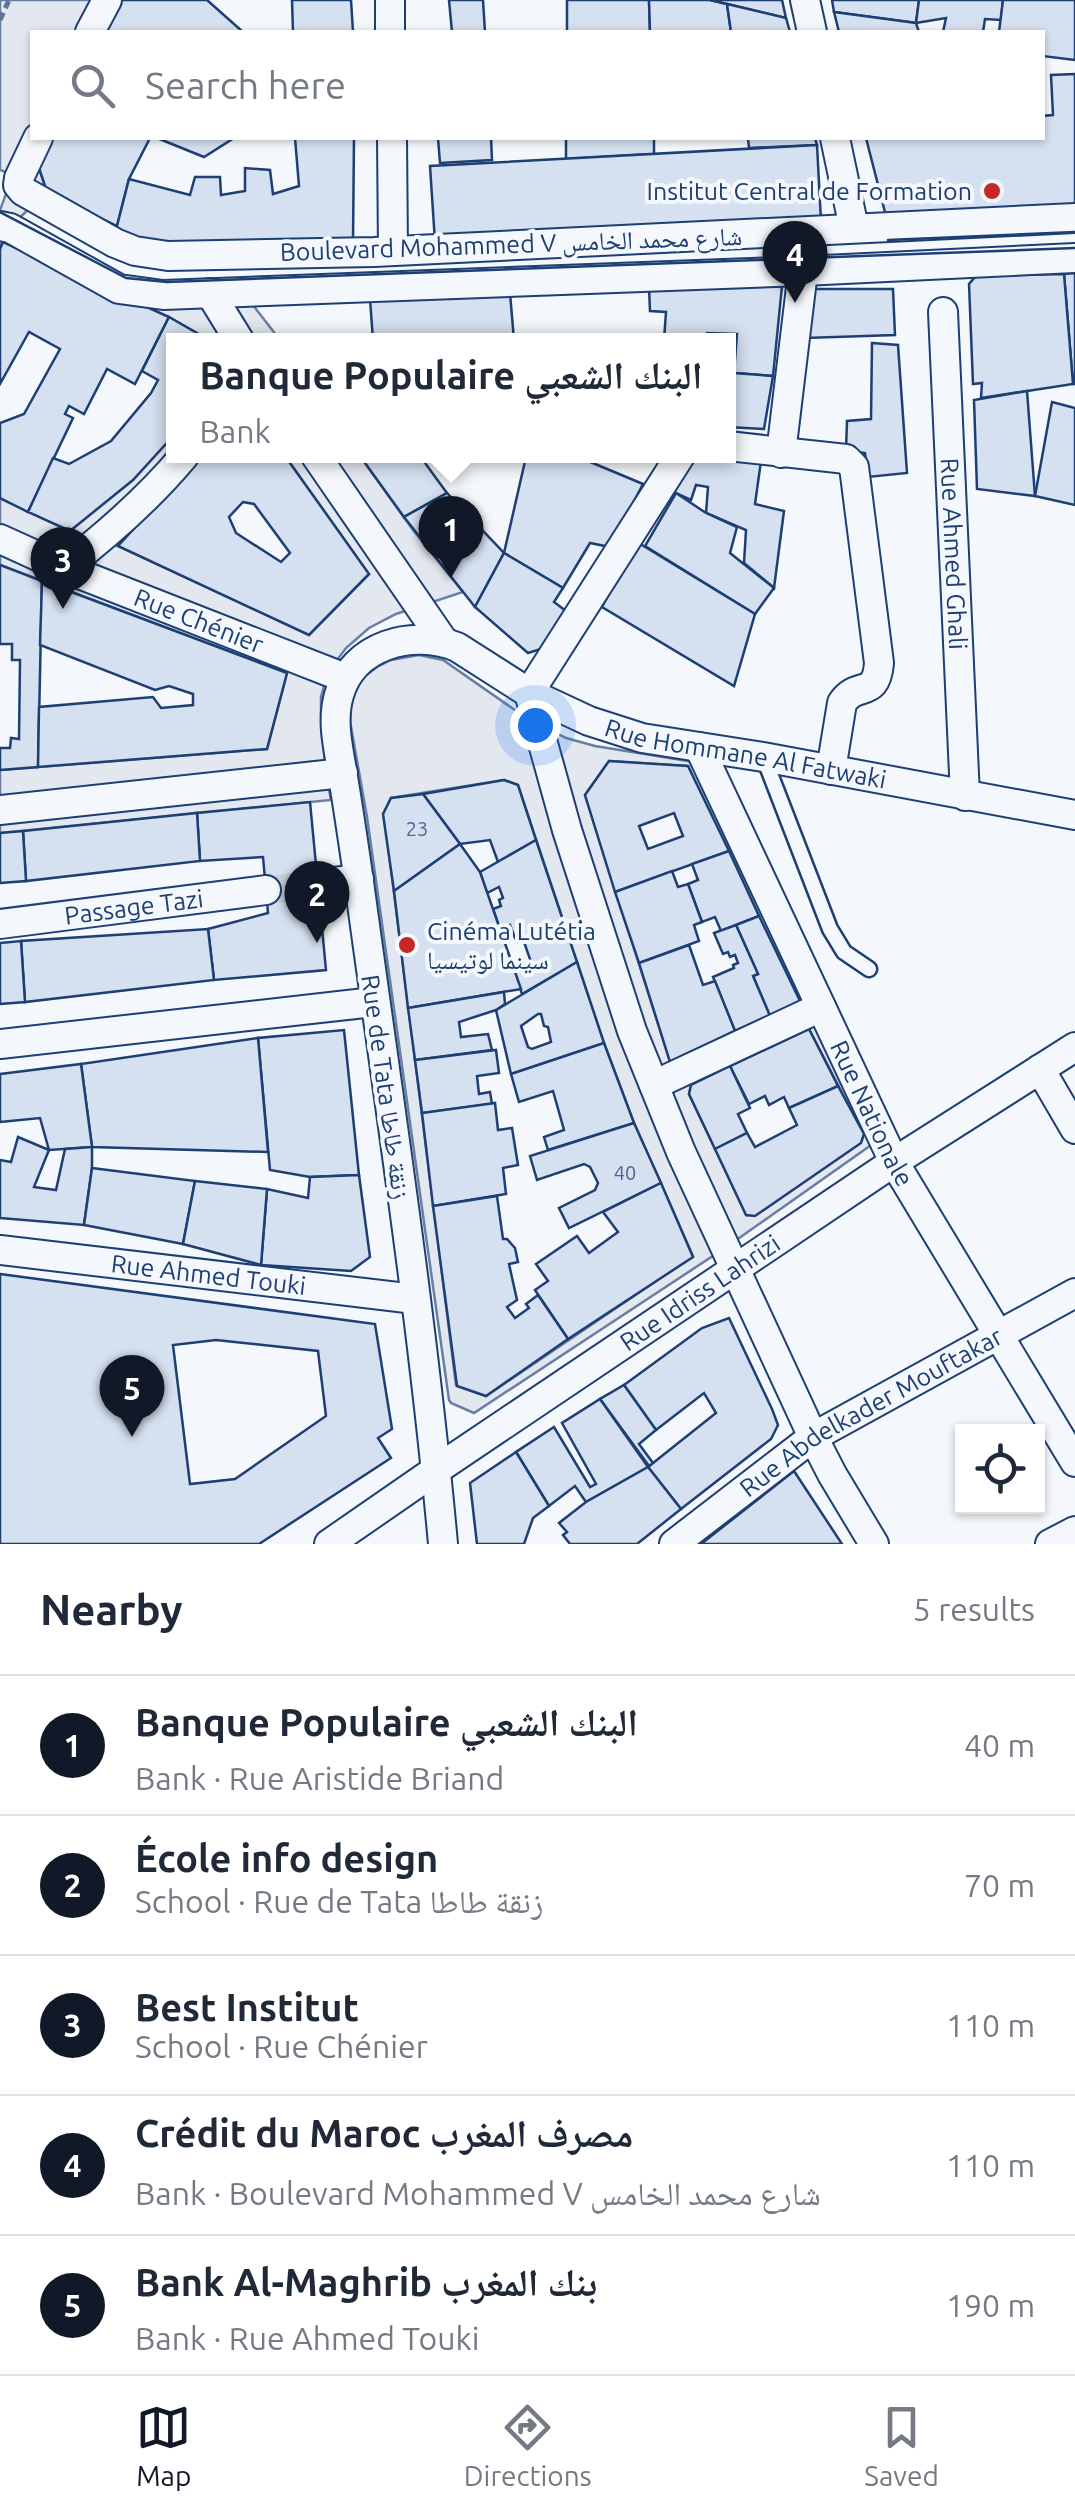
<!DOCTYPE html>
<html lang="en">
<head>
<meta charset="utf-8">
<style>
  :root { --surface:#fff; --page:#f6f6f7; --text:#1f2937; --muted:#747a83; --line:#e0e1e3; --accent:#111827 }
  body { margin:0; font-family:Ubuntu,"Noto Naskh Arabic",sans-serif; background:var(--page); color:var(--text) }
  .controls { position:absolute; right:30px; bottom:30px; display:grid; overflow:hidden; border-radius:0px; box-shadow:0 2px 8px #0004 }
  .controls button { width:90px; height:90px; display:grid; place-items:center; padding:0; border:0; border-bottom:2px solid var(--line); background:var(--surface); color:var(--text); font:50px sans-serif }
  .you { position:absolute; left:535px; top:725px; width:35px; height:35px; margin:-25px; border:8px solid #fff; border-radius:50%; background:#1a73e8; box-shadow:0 0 0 15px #1a73e833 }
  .badge { display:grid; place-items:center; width:65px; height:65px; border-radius:50%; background:var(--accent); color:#fff; font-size:32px; font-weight:700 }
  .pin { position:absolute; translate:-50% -82px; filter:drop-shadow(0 2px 5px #0008) }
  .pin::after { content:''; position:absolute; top:52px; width:35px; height:30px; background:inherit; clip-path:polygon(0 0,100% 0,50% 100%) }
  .popup { position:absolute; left:166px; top:333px; width:570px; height:130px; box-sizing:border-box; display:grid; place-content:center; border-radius:0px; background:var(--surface); filter:drop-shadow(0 2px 8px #0005); font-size:32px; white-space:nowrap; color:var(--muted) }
  .popup b { font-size:38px; color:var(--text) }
  .popup::after { content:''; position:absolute; left:50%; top:100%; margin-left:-20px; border:20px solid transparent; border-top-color:var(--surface) }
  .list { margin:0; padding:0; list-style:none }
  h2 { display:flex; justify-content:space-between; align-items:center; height:130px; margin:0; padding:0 40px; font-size:42px }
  h2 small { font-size:32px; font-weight:400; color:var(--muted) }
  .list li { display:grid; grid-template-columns:65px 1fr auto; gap:30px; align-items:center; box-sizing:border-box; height:140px; padding:0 40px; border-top:2px solid var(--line) }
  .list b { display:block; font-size:38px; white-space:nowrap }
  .list p { margin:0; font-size:32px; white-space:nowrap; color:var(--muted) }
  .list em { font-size:32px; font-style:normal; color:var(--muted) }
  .icon { flex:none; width:55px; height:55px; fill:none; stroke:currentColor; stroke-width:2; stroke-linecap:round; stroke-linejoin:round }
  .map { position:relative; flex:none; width:1075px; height:1544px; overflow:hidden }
  .search { position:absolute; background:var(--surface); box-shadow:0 2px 8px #0004; left:30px; right:30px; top:30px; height:110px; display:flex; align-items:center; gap:25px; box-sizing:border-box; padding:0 35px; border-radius:0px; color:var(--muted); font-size:38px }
  .sheet { height:830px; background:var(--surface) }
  nav { display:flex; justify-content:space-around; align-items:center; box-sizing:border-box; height:140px; border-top:2px solid var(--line); background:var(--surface); font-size:28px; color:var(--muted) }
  nav a { display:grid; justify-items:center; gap:5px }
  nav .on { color:var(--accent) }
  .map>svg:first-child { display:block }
  .parking { fill:#e3e8f0; stroke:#687fa3; stroke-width:2.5; fill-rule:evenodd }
  .building { fill:#d5e0f0; stroke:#1d3f73; stroke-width:2.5; fill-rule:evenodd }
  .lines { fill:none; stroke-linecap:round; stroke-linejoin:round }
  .street-tunnel { stroke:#c9d2e0; stroke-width:28; stroke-dasharray:28 14; stroke-linecap:butt }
  .lane-casing { stroke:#1d3f73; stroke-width:19 }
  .street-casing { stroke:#1d3f73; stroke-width:32 }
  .path { stroke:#5e769c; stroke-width:5; stroke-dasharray:8 5; stroke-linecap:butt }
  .lane { stroke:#f4f7fb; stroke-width:14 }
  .street { stroke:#f4f7fb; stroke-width:28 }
  .tram { stroke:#1d3f73; stroke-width:2.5 }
  .poi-dot { fill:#c62828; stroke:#f4f7fb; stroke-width:4 }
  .labels { text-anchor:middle; stroke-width:8; stroke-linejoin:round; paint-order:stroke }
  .number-label { font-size:20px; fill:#4b6792 }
  .poi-label { font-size:25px; fill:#1d3f73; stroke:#f4f7fb; text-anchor:end }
  .street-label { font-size:25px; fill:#1d3f73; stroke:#f4f7fb }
</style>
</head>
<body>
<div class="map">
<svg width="1075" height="1544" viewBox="0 0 1075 1544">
  <rect width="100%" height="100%" fill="#f4f7fb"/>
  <g class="parking">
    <path d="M0,0h115l-16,32h-67v106l4,21 11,33 -33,31 103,57 125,11 38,49h-71l-40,-23 -165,-75 -4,7v-39l13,-35 -13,-5z"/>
    <path d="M173,435l1,21h27l-82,90 190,89 60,-61 -84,-118h75l53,74 50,62 -67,22 -27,14 -23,20 -18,24 -7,25v20l5,57 5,26 -331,33v-63l267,-21 20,-76 -287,-108v-67l70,33z"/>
    <path d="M419,655l24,5 79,55 44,23 29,8 99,16 180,381 -149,105 -251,165 -23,-10 -2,-3 -82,-583 -17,-96 1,-21 9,-20 17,-13 14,-7zM609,761l78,5 72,150 11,100 -100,45 -85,-266zM504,780l14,5 86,258 30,80 59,133 -207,140 -30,-11 -72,-571 7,-16zM809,1029l54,104 -116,82 -58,-121 2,-9z"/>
  </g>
  <g class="building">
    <path d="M115,0h92l36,32h-144z"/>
    <path d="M292,0h59l2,32h-60z"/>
    <path d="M449,0h34l2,32h-33z"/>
    <path d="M567,0h82l1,32h-83z"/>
    <path d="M649,0h61l17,4 4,28h-81z"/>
    <path d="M710,0h72l4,18 -59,-14z"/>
    <path d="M832,0h87l-3,23 -82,-11z"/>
    <path d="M919,0h84l-2,20 -16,-1 -2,13h-40l3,-14 -30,5z"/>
    <path d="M1003,0h72v60l-33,-4v-24h-43z"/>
    <path d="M727,4l59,14 4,14h-59z"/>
    <path d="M834,12l82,11 3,9h-80z"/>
    <path d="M1075,74v133l-189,9 -20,-78h176v-22l11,-1 -2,-40z"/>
    <path d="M46,138h104l-21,41 -12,47 -70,-34 -11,-33z"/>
    <path d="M157,138h77l-30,19z"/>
    <path d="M295,138h59l-1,105 -206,2 -29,-11 -1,-8 12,-47 61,16 5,-18h25l1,18 24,-4v-23l25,2 3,24 26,-8z"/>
    <path d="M438,138h53l1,22 -52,3z"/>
    <path d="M566,138h88v16l-88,5z"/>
    <path d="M748,138h67l2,7 -68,3z"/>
    <path d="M817,145l4,76 -386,21 -5,-76z"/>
    <path d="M3,242l166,75 -34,67 -28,-15 -23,45 -15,-8 -4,8 8,4 -45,94 -28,-14v-75l24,-9 36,-65 -31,-17 -29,52v-135z"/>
    <path d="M1075,273v111h-2l-9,-110z"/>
    <path d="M1064,274l9,110 -92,14 1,-15 -9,1 -4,-100 7,-8z"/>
    <path d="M782,286l-9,90 -39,-3 3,-39 -30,-1 -1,7h-42l2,-28 -16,-1 -1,-24z"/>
    <path d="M810,289h83l2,46 -90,3z"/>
    <path d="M510,293l4,47h-141l-3,-41z"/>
    <path d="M169,317l40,23h-35v95l-41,45 -63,51 -42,-19 25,-54 16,6 42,-23 40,-48 7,-13 -16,-9z"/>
    <path d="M872,343l26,2 9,128 -39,4 -3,-24 -19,-3 1,-29 24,-2z"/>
    <path d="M734,373l39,3 -9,53 -36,-2v-34h6z"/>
    <path d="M1027,391l8,105 -58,-7 -3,-89z"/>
    <path d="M1052,402l23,6v97l-40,-9z"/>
    <path d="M201,456h84l84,118 -60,61 -191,-89zM243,502l11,2 36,49 -9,9 -45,-29 -7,-16z"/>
    <path d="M360,456h60l27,37 -43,24z"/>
    <path d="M576,456l67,28 -33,63 -20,-4 -27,45 -59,-35 22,-96z"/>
    <path d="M694,456h32l35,5 -6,43 29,7 -10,77 -30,-25 2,-33 -40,-17 2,-26 -12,-2 -5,15 -20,-9 8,-27z"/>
    <path d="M447,493l57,60 -29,54 -71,-90z"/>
    <path d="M676,493l30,20 31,14 -7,26 44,35 -19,26 -110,-68z"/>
    <path d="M637,542l118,72 -21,72 -132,-79z"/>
    <path d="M504,553l59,35 -9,14 12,9 -22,37 -16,5 -53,-46z"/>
    <path d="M0,565l42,16 -4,186 -38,3v-22h10l1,-10 8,1 1,-79h-8v-16h-12z"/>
    <path d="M42,581l245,92 -20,76 -229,18 1,-60 114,-10 8,11 32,-3v-11l-24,-8 -14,4 -115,-45z"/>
    <path d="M609,761l79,5 41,85 -114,41 -30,-97zM674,813l9,23 -35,13 -9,-23z"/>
    <path d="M504,780l14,5 18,55 -38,22 -8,-22 -30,4 -37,-50z"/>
    <path d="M423,794l37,50 -66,47 -11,-77 8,-16z"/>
    <path d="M310,802l16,168 -112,10 -6,-51 60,-16 -5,-56 -63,4 -3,-48z"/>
    <path d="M197,813l3,48 -174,20 -3,-50z"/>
    <path d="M23,831l3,50 -26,2v-50z"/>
    <path d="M536,840l41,122 -55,32 -9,-25 18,-7 -9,-26 -7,2 -5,-13 -10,4 -7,-20 8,-3 -2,-6 4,-2 -4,-11 -12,6 -7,-21z"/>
    <path d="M460,844l20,28 41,117 -113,19 -14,-117z"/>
    <path d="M729,851l30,65 -38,15 -6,-14 -13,5 -14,-38 10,-4 -6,-16z"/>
    <path d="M672,871l6,16 10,-3 14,38 -8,3 5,16 -60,22 -24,-71z"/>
    <path d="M759,916l41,85 -30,15 -17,-40 5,-2 -22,-49z"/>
    <path d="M736,925l22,49 -5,2 17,40 -35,15 -22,-54 21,-9 -1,-3 5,-2 -3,-8 -5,2 -2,-5 -5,2 -9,-21z"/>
    <path d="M208,929l6,51 -189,22 -4,-61z"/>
    <path d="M21,941l4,61 -25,2v-61z"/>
    <path d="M689,945l14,40 12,-4 20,50 -65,31 -31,-99z"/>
    <path d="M577,962l27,81 -93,31 -15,-64zM538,1014h3l3,12 4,1 3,15 -19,7 -4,-2 -7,-21z"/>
    <path d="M504,992l1,12 -9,6 -37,12 2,15 27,-3 4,16 -77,10 -7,-52z"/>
    <path d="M809,1029l29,57 -49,22 -5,-11 -15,8 -4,-9 -16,8 -19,-38z"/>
    <path d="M344,1030l15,145 -49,2 -40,-7 -12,-132z"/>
    <path d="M258,1038l10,114 -176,-5 -11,-83z"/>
    <path d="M604,1043l30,80 -86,27 -4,-13 20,-7 -11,-39 -34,11 -8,-28z"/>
    <path d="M496,1050l3,23 -22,3 2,18 11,-2 2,12 -70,9 -7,-53z"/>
    <path d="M81,1064l11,83 -43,3 -9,-32 -40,4v-48z"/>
    <path d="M730,1066l20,42 -12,6 9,19 -32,16 -26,-55 2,-9z"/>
    <path d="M838,1086l26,48 -3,9 -106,73 -9,-1 -31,-66 32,-16 8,14 42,-22 -8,-17z"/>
    <path d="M495,1103l3,27 14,-2 6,37 -15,3 3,26 -73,12 -11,-93z"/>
    <path d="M634,1123l27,60 -92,45 -10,-20 36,-18 3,-7 -8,-16 -6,-3 -47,16 -7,-24z"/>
    <path d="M18,1137l31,13 -15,37 22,3 9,-41 27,-2v21l-8,57 -84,-7v-58l11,2z"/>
    <path d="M92,1168l103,13 -12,63 -99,-19z"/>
    <path d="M359,1175l11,82 -19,14 -90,-6 6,-76 41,9 2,-21z"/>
    <path d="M195,1181l72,8 -6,76 -78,-21z"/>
    <path d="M661,1183l32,74 -125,82 -33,-49 13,-9 -12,-17 41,-28 12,17 29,-21 -15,-20z"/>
    <path d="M497,1196l6,43h4l8,9 3,14 -9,2 8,36 -10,7 8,11 14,-10 -3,-4 12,-9 30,44 -82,57 -29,-10 -24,-180z"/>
    <path d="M0,1274l375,50 17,105 -14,9 13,20 -132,86h-259zM216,1340l102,11 8,65 -91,63 -45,5 -17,-139z"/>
    <path d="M729,1318l43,91 6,16 -7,14 -90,70 -33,-42 68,-54 -12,-20 -48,37 -32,-45 78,-57z"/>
    <path d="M624,1385l32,45 -17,14 14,19 -4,3 -49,-67z"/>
    <path d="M600,1399l48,68 -62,35 -11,-16 -26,20 -33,-54 38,-25 36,60 6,-3 -34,-61z"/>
    <path d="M516,1452l33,54 -16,12 -9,26h-47l-7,-61z"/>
    <path d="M648,1467l33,42 -44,35h-67l-7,-9 4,-3 -8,-9 27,-21z"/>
    <path d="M794,1471l48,73h-141z"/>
  </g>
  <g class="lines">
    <path class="street-tunnel" d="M266,890l52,-6"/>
    <g class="lane-casing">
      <path id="lane" d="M764,758l66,171 14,23 25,17"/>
    </g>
    <g class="street-casing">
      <g id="street">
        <path d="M390,0v32"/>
        <path d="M805,0l7,32"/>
        <path d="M90,32l17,-32"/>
        <path d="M38,138l-19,40 -1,7 5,6 92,52 20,8 33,5 206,-4 701,-34"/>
        <path d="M392,138l1,113"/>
        <path d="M835,138l19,90"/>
        <path d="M0,226l10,2 109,61 44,6 640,-24 272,-13"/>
        <path d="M210,293l29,47"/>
        <path id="s1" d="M943,312l22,484"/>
        <path d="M728,446l118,13 8,8 25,196c-3,37 -22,17 -37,40l-11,67"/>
        <path d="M781,453l22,-182"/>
        <path d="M316,456l128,186"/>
        <path d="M680,456l-151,237 38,137 65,201 49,121 132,285 19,37 42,70"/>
        <path id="s2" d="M0,539l64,29 281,110"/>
        <path d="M64,568c44,-34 85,-70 120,-112"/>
        <path id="s3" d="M699,747l195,415 181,300"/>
        <path d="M0,810l343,-37"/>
        <path d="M318,884l41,-5"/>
        <path id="s4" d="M0,924l266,-34"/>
        <path d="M0,1044l374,-42"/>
        <path d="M1040,1069l35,60"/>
        <path d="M654,1085l167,-78"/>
        <path id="s5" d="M0,1250l415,49"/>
        <path id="s6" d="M329,1544l107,-74 458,-308 181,-115"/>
        <path id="s7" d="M443,1544c-20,-221 -54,-442 -84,-662 -5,-35 -10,-70 -16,-105 -4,-27 -12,-55 -4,-82 14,-50 73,-66 118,-48l72,46 60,28 53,17 121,19 312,58"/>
        <path id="s8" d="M674,1544l139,-107 262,-144"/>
        <path d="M1050,1544l25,-13"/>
      </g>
    </g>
    <path class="path" d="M0,20l9,-20"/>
    <use href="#lane" class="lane"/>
    <use href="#street" class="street"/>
    <g class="tram">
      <path d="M0,212l126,66 41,4 908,-34"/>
      <path d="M888,240l187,-8"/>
    </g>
  </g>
  <g class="poi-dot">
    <circle cx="992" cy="191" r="10"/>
    <circle cx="407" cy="945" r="10"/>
  </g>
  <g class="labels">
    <g class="number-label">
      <text x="417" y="836">23</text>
      <text x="625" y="1180">40</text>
    </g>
    <g class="poi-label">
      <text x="972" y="200">Institut Central de Formation</text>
      <text x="427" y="940" text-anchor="start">Cinéma Lutétia<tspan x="427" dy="29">سينما لوتيسيا</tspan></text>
    </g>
    <g class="street-label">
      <text transform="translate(511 244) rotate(-2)" y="9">Boulevard Mohammed V شارع محمد الخامس</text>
      <text dy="9" stroke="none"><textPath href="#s1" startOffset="242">Rue Ahmed Ghali</textPath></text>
      <text dy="9" stroke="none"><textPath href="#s2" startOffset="215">Rue Chénier</textPath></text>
      <text dy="9" stroke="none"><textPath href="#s7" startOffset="1312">Rue Hommane Al Fatwaki</textPath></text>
      <text dy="9" stroke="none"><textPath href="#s4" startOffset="135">Passage Tazi</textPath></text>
      <text transform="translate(386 1087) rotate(82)" y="9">Rue de Tata زنقة طاطا</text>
      <text dy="9" stroke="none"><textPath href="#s3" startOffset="405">Rue Nationale</textPath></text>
      <text dy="9" stroke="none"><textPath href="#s5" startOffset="210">Rue Ahmed Touki</textPath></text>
      <text dy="9" stroke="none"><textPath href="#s6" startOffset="448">Rue Idriss Lahrizi</textPath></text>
      <text dy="9" stroke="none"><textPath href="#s8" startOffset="238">Rue Abdelkader Mouftakar</textPath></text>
    </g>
  </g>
</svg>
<div class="controls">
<button><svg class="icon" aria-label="locate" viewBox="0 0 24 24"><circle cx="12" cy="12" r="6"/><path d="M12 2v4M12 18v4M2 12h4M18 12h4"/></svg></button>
</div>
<div class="you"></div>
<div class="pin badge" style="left:451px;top:578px">1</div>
<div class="popup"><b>Banque Populaire البنك الشعبي</b>Bank</div>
<div class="pin badge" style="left:317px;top:943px">2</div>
<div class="pin badge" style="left:63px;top:609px">3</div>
<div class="pin badge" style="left:795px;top:303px">4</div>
<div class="pin badge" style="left:132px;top:1437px">5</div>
<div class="search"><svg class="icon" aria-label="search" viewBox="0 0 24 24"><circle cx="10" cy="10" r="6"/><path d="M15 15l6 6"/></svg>Search here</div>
</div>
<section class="sheet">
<h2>Nearby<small>5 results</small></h2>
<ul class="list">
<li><span class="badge">1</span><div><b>Banque Populaire البنك الشعبي</b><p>Bank · Rue Aristide Briand</p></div><em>40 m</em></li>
<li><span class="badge">2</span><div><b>École info design</b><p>School · Rue de Tata زنقة طاطا</p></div><em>70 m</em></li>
<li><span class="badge">3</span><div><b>Best Institut</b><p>School · Rue Chénier</p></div><em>110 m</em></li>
<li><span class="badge">4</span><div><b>Crédit du Maroc مصرف المغرب</b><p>Bank · Boulevard Mohammed V شارع محمد الخامس</p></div><em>110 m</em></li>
<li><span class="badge">5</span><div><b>Bank Al-Maghrib بنك المغرب</b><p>Bank · Rue Ahmed Touki</p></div><em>190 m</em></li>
</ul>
</section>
<nav>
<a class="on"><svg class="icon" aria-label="map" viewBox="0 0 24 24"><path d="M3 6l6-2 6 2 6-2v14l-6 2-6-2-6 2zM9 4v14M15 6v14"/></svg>Map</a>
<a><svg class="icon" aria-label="directions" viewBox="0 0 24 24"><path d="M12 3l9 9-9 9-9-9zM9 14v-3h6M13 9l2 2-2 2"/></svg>Directions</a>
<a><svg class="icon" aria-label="saved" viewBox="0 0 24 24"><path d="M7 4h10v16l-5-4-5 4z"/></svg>Saved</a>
</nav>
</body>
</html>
